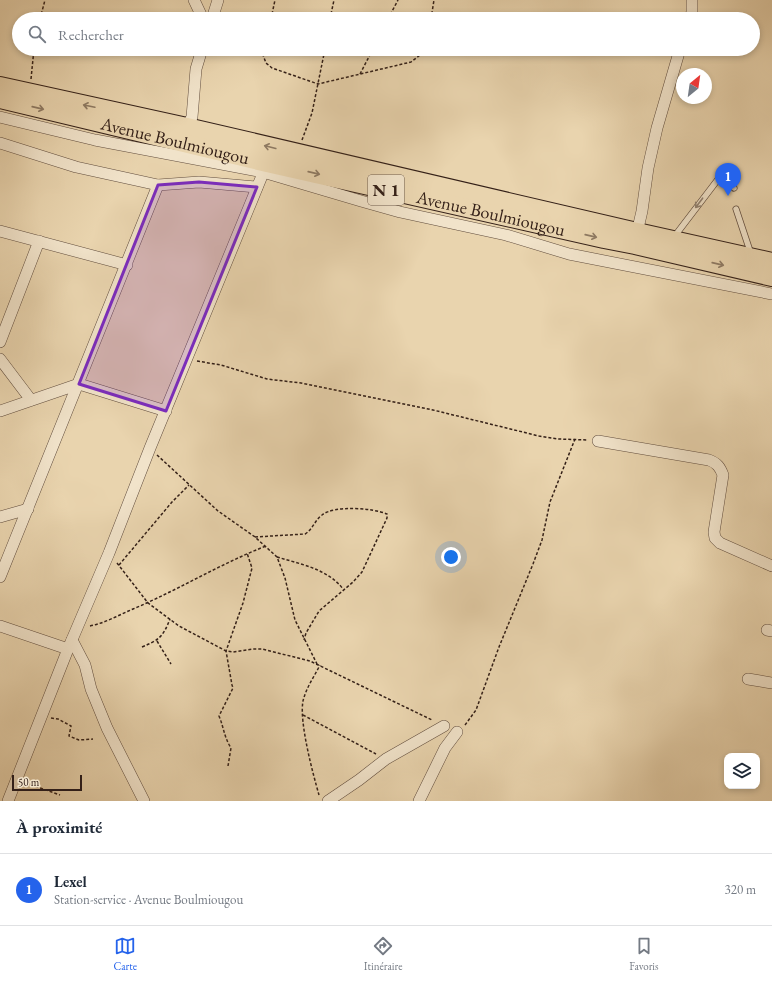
<!DOCTYPE html>
<html lang="fr">
<head>
<meta charset="utf-8">
<style>
  :root { --surface:#fff; --page:#f2f2f3; --text:#1f2937; --muted:#747a83; --line:#e0e1e3; --accent:#2563eb }
  body { margin:0; font-family:"EB Garamond",serif; background:var(--page); color:var(--text) }
  .controls { position:absolute; right:12px; bottom:12px; display:grid; overflow:hidden; border-radius:8px; box-shadow:0 2px 6px #0003 }
  .controls button { width:36px; height:36px; display:grid; place-items:center; padding:0; border:0; border-bottom:1px solid var(--line); background:var(--surface); color:var(--text); font:20px sans-serif }
  .compass { position:absolute; left:676px; top:68px; width:36px; height:36px; border-radius:50%; background:var(--surface); box-shadow:0 2px 6px #0003; rotate:29deg }
  .scale { position:absolute; left:12px; bottom:10px; width:70px; box-sizing:border-box; padding-left:4px; border:2px solid #342018; border-top:0; font-size:11px; line-height:14px; white-space:nowrap; color:#342018; -webkit-text-stroke:3px #f1e3ca; paint-order:stroke }
  .you { position:absolute; left:451px; top:557px; width:14px; height:14px; margin:-10px; border:3px solid #fff; border-radius:50%; background:#1a73e8; box-shadow:0 0 0 6px #1a73e833 }
  .badge { display:grid; place-items:center; width:26px; height:26px; border-radius:50%; background:var(--accent); color:#fff; font-size:13px; font-weight:700 }
  .pin { position:absolute; translate:-50% -33px; filter:drop-shadow(0 1px 2px #0008) }
  .pin::after { content:''; position:absolute; top:21px; width:14px; height:12px; background:inherit; clip-path:polygon(0 0,100% 0,50% 100%) }
  .list { margin:0; padding:0; list-style:none }
  h2 { display:flex; justify-content:space-between; align-items:center; height:52px; margin:0; padding:0 16px; font-size:17px }
  h2 small { font-size:13px; font-weight:400; color:var(--muted) }
  .list li { display:grid; grid-template-columns:26px 1fr auto; gap:12px; align-items:center; box-sizing:border-box; height:72px; padding:0 16px; border-top:1px solid var(--line) }
  .list b { display:block; font-size:15px; white-space:nowrap }
  .list p { margin:0; font-size:13px; white-space:nowrap; color:var(--muted) }
  .list em { font-size:13px; font-style:normal; color:var(--muted) }
  .icon { flex:none; width:22px; height:22px; fill:none; stroke:currentColor; stroke-width:2; stroke-linecap:round; stroke-linejoin:round }
  .map { position:relative; flex:none; width:772px; height:801px; overflow:hidden }
  .search { position:absolute; background:var(--surface); box-shadow:0 2px 6px #0003; left:12px; right:12px; top:12px; height:44px; display:flex; align-items:center; gap:10px; box-sizing:border-box; padding:0 14px; border-radius:22px; color:var(--muted); font-size:15px }
  .sheet { height:124px; background:var(--surface) }
  nav { display:flex; justify-content:space-around; align-items:center; box-sizing:border-box; height:56px; border-top:1px solid var(--line); background:var(--surface); font-size:11px; color:var(--muted) }
  nav a { display:grid; justify-items:center; gap:2px }
  nav .on { color:var(--accent) }
  .map>svg:first-child { display:block }
  .lines { fill:none; stroke-linecap:round; stroke-linejoin:round }
  .service-casing { stroke:#614d3e; stroke-width:7 }
  .minor-casing { stroke:#614d3e; stroke-width:12 }
  .trunk-casing { stroke:#342018; stroke-width:20 }
  .path { stroke:#342018; stroke-width:1.5; stroke-dasharray:3 2; stroke-linecap:butt }
  .service { stroke:#f1e3ca; stroke-width:5.5 }
  .minor { stroke:#f1e3ca; stroke-width:11 }
  .trunk { stroke:#e9d4ae; stroke-width:18 }
  .oneway { stroke:#8e7a63 }
  .oneway2 { stroke:#928271 }
  .marked { fill:#7b2cbf; fill-opacity:0.2; stroke:#7b2cbf; stroke-width:3; stroke-linejoin:round }
  .labels { text-anchor:middle; stroke-width:3; stroke-linejoin:round; paint-order:stroke }
  .shield { fill:#f1e3ca; stroke:#6d5a4d; stroke-width:1 }
  .shield-label { font-size:17px; font-weight:bold; fill:#342018 }
  .street-label { font-size:18px; fill:#342018; stroke:#f1e3ca }
</style>
</head>
<body>
<div class="map">
<svg width="772" height="801" viewBox="0 0 772 801">
  <rect width="100%" height="100%" fill="#e9d4ae"/>
  <filter id="stains"><feTurbulence type="fractalNoise" baseFrequency=".005" numOctaves="4"/><feColorMatrix values="0 0 0 0 .2 0 0 0 0 .09 0 0 0 0 .02 0 0 0 .5 -.17"/></filter>
  <radialGradient id="worn" r=".72"><stop offset=".6" stop-color="#630" stop-opacity="0"/><stop offset="1" stop-color="#630" stop-opacity=".3"/></radialGradient>
  <g class="lines">
    <g class="service-casing">
      <g id="service">
        <path d="M736,209l15,45"/>
        <path d="M674,237l45,-59 11,1 4,9"/>
      </g>
    </g>
    <g class="minor-casing">
      <g id="minor">
        <path d="M194,0l9,19"/>
        <path d="M212,19l6,-19"/>
        <path d="M690,19l2,-7v-12"/>
        <path d="M0,117l95,23 168,32 98,29 39,11 106,23 63,19 203,40"/>
        <path d="M187,127l5,-10 4,-48 6,-20"/>
        <path d="M0,143l76,24 82,18 41,-3 58,5"/>
        <path d="M0,231l127,34"/>
        <path d="M636,237l6,-26 6,-43 9,-40 23,-79"/>
        <path d="M0,342l39,-101"/>
        <path d="M0,359l31,41"/>
        <path d="M0,411l79,-27 87,27"/>
        <path d="M598,441l111,19c8,3 11,7 14,15l-9,57 1,6 5,5 52,23"/>
        <path d="M0,517l28,-8"/>
        <path d="M0,577l158,-392"/>
        <path d="M0,626l68,23"/>
        <path d="M767,630l5,1"/>
        <path d="M72,640l13,25 6,24 16,39 37,73"/>
        <path d="M748,679l24,4"/>
        <path d="M8,801l60,-152 41,-96 41,-105 116,-282"/>
        <path d="M328,801l31,-21 27,-21 58,-33"/>
        <path d="M419,801l26,-53 12,-16"/>
      </g>
    </g>
    <g class="trunk-casing">
      <g id="trunk">
        <path d="M0,86l187,41 450,105 135,30"/>
        <path id="s1" d="M0,99l267,64 337,76 31,6 137,32"/>
      </g>
    </g>
    <g class="path">
      <path d="M40,19l5,-19"/>
      <path d="M271,19l4,-19"/>
      <path d="M330,19l4,-19"/>
      <path d="M388,19l10,-19"/>
      <path d="M431,19l3,-19"/>
      <path d="M265,49l-2,6 3,8 6,5 46,16 93,-22 9,-7 3,-6"/>
      <path d="M360,74l13,-25"/>
      <path d="M31,79l3,-30"/>
      <path d="M302,140l10,-27 13,-64"/>
      <path d="M197,361l24,4 46,14 34,4 132,27 106,26 19,3 30,1"/>
      <path d="M157,455l61,56 37,26 22,20 8,21 10,42 22,44"/>
      <path d="M255,537l50,-3c8,-5 10,-14 17,-19 12,-10 51,-7 65,-1v4l-25,54 -9,10 -34,29 -13,22 -2,7"/>
      <path d="M277,557c23,7 51,12 66,32"/>
      <path d="M117,563l31,40 31,23 47,25 7,1 20,-3h9l48,12 122,59"/>
      <path d="M119,565l53,-63 17,-17"/>
      <path d="M90,626c15,-3 29,-11 43,-17 45,-19 87,-45 133,-63"/>
      <path d="M157,641l14,23"/>
      <path d="M142,647c17,-7 21,-10 28,-28"/>
      <path d="M303,715l73,39"/>
      <path d="M51,718l7,1 13,7 -2,10 10,4 14,-1"/>
      <path d="M465,725l11,-15 23,-63 34,-83 9,-24 8,-38 25,-63"/>
      <path d="M228,766l3,-18c-7,-11 -7,-20 -12,-32l14,-28 -1,-3 -6,-34 17,-48 9,-35 -5,-15"/>
      <path d="M26,783l34,12"/>
      <path d="M319,795c-6,-21 -20,-73 -16,-94 3,-13 11,-24 17,-36"/>
    </g>
    <use href="#service" class="service"/>
    <use href="#minor" class="minor"/>
    <use href="#trunk" class="trunk"/>
  </g>
  <defs><path id="oneway-shaft" d="M-6 0H5M1.5-3L5.5 0L1.5 3" fill="none" stroke-width="1.6" stroke-linecap="round" stroke-linejoin="round"/></defs>
  <g class="oneway">
    <use href="#oneway-shaft" transform="translate(89 106) rotate(-168)"/>
    <use href="#oneway-shaft" transform="translate(38 108) rotate(13)"/>
    <use href="#oneway-shaft" transform="translate(270 147) rotate(-166)"/>
    <use href="#oneway-shaft" transform="translate(314 173) rotate(13)"/>
    <use href="#oneway-shaft" transform="translate(591 236) rotate(13)"/>
    <use href="#oneway-shaft" transform="translate(718 264) rotate(13)"/>
  </g>
  <use class="oneway2" href="#oneway-shaft" transform="translate(699 203) rotate(127)"/>
  <path class="marked" d="M199,182l58,5 -91,224 -87,-27 79,-199z"/>
  <g class="labels">
    <rect class="shield" x="368" y="175" width="36" height="30" rx="3"/>
    <g class="shield-label">
      <text x="386" y="196">N 1</text>
    </g>
    <g class="street-label">
      <text dy="6" stroke="none"><textPath href="#s1" startOffset="180">Avenue Boulmiougou</textPath></text>
      <text dy="6" stroke="none"><textPath href="#s1" startOffset="504">Avenue Boulmiougou</textPath></text>
    </g>
  </g>
  <rect width="100%" height="100%" filter="url(#stains)"/>
  <rect width="100%" height="100%" fill="url(#worn)"/>
</svg>
<div class="controls">
<button><svg class="icon" aria-label="layers" viewBox="0 0 24 24"><path d="M12 4l9 5-9 5-9-5zM3 14l9 5 9-5"/></svg></button>
</div>
<svg class="compass" viewBox="-18 -18 36 36"><path d="M0-13l5 13h-10z" fill="#e53935"/><path d="M0 13l5-13h-10z" fill="#747a83"/></svg>
<div class="scale">50 m</div>
<div class="you"></div>
<div class="pin badge" style="left:728px;top:196px">1</div>
<div class="search"><svg class="icon" aria-label="search" viewBox="0 0 24 24"><circle cx="10" cy="10" r="6"/><path d="M15 15l6 6"/></svg>Rechercher</div>
</div>
<section class="sheet">
<h2>À proximité<small></small></h2>
<ul class="list">
<li><span class="badge">1</span><div><b>Lexel</b><p>Station-service · Avenue Boulmiougou</p></div><em>320 m</em></li>
</ul>
</section>
<nav>
<a class="on"><svg class="icon" aria-label="map" viewBox="0 0 24 24"><path d="M3 6l6-2 6 2 6-2v14l-6 2-6-2-6 2zM9 4v14M15 6v14"/></svg>Carte</a>
<a><svg class="icon" aria-label="directions" viewBox="0 0 24 24"><path d="M12 3l9 9-9 9-9-9zM9 14v-3h6M13 9l2 2-2 2"/></svg>Itinéraire</a>
<a><svg class="icon" aria-label="saved" viewBox="0 0 24 24"><path d="M7 4h10v16l-5-4-5 4z"/></svg>Favoris</a>
</nav>
</body>
</html>
